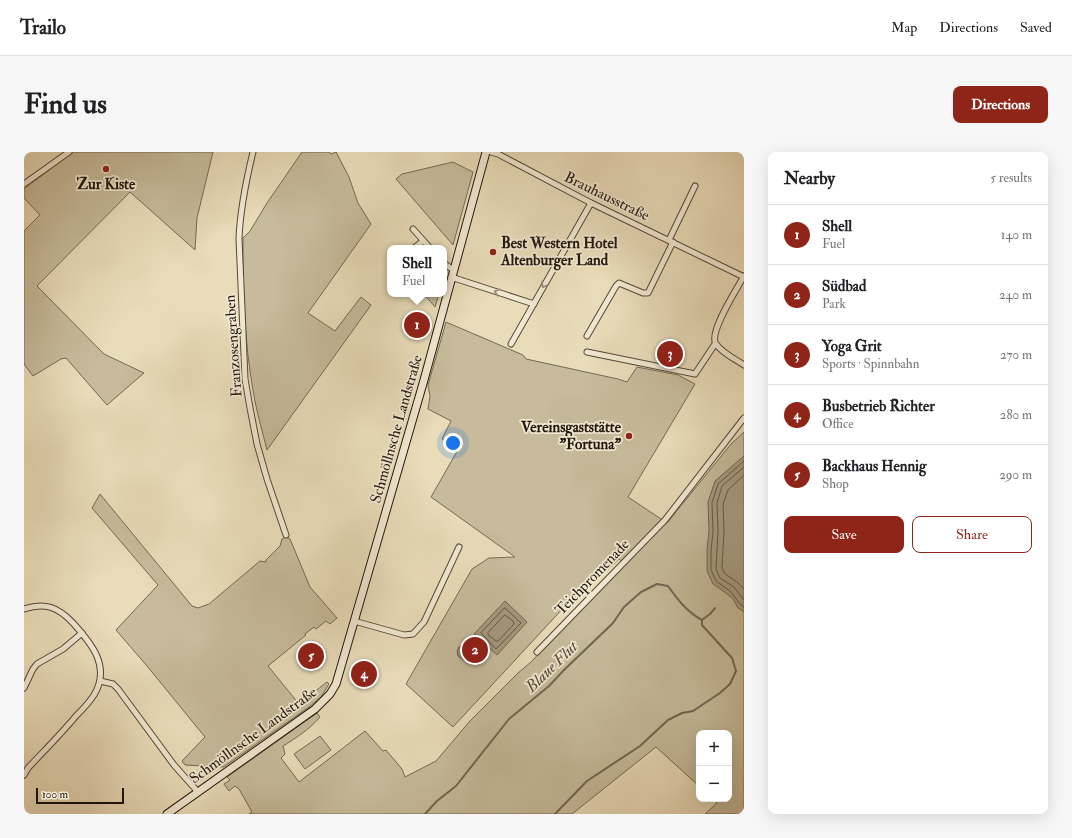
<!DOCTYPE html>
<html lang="en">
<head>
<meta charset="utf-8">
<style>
  :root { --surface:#fff; --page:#f6f6f6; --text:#202124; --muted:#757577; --line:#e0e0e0; --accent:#8f2418 }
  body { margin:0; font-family:"IM FELL Double Pica",serif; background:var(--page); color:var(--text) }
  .controls { position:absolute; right:12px; bottom:12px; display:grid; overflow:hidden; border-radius:8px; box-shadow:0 4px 16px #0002 }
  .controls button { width:36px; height:36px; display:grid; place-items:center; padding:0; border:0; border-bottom:1px solid var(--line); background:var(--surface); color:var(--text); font:20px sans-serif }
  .scale { position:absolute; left:12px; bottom:10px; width:88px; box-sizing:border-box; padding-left:4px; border:2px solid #22170b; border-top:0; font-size:11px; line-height:14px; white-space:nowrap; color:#22170b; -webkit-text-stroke:3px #f1e8d2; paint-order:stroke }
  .you { position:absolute; left:429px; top:291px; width:14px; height:14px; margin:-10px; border:3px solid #fff; border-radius:50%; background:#1a73e8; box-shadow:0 0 0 6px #1a73e833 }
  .badge { display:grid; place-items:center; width:26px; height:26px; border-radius:50%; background:var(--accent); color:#fff; font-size:13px; font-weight:700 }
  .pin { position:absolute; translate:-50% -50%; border:2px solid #fff; box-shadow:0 1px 4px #0006 }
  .popup { position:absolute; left:363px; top:93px; width:60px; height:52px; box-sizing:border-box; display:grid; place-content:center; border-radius:8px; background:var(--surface); filter:drop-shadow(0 1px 3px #0005); font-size:13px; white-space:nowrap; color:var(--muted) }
  .popup b { font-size:15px; color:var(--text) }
  .popup::after { content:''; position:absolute; left:50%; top:100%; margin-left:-8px; border:8px solid transparent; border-top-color:var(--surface) }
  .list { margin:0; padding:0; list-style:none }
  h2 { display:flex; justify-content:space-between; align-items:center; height:52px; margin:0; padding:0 16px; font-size:17px }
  h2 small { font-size:13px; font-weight:400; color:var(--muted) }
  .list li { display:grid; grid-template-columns:26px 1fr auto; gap:12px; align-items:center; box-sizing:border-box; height:60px; padding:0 16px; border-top:1px solid var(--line) }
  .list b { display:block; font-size:15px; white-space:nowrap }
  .list p { margin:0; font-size:13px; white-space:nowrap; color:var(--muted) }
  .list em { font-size:13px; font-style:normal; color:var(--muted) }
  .actions { display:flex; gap:8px; padding:12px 16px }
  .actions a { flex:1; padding:9px 0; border:1px solid var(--accent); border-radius:8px; text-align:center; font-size:14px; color:var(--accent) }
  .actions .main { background:var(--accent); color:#fff }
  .map { position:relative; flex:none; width:720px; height:662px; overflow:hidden; border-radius:8px }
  header { display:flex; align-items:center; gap:24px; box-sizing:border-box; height:56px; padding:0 20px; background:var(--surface); border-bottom:1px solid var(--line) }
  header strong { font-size:19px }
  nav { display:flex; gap:22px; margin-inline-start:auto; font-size:14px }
  .intro { display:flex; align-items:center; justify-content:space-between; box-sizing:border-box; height:96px; padding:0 24px }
  h1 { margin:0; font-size:28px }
  .button { padding:10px 18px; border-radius:8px; background:var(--accent); color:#fff; font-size:14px; font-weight:700 }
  main { display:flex; gap:24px; padding:0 24px }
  aside { flex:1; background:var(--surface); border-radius:8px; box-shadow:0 4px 16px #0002 }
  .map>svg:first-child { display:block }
  .green { fill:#c7bb9b; stroke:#746953 }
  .water { fill:#a5997e; stroke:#716550 }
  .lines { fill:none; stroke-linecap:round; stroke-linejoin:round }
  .shore { stroke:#645844; stroke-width:1 }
  .stream { stroke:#716550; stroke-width:2 }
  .street-casing { stroke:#544836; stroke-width:7 }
  .secondary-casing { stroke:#22170b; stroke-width:9 }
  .street { stroke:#f1e8d2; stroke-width:5 }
  .secondary { stroke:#f1e8d2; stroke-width:7 }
  .oneway { stroke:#948a78 }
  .poi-dot { fill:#8f2418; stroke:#f1e8d2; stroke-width:1.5 }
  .labels { text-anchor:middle; stroke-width:3.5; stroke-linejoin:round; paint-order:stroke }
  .poi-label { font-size:15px; font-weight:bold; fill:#22170b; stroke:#f1e8d2 }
  .street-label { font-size:15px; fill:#22170b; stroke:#f1e8d2 }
  .water-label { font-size:16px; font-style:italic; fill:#564b39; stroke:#f1e8d2 }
</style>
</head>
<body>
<header>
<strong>Trailo</strong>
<nav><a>Map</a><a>Directions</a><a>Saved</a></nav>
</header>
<div class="intro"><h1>Find us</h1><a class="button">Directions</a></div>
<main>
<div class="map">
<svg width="720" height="662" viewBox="0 0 720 662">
  <rect width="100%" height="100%" fill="#e9dcb9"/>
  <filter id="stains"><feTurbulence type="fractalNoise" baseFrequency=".005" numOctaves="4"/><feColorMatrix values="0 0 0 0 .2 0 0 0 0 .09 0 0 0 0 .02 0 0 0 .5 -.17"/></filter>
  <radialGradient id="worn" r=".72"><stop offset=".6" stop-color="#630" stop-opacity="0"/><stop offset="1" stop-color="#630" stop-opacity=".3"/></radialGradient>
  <g class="green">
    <path d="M49,0h140l-16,66 -2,32 -65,-58 -93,94 67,68 40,19 -37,32 -41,-47 -5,1 -28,17 -9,-12v-133l16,-16 -16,-17v-9z"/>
    <path d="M278,0h27l2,2 5,-2 13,25 9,26 13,21 -63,89 27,18 26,-34 10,8 -104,145c-5,-20 -11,-40 -14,-60 -9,-50 -10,-101 -10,-152l7,-7 17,-28z"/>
    <path d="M429,10l20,10 -20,73 -57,-66 6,-5z"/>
    <path d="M400,142h15l-4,13z"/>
    <path d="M422,170l77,33 3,4 92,20 9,3 10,-15 41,8 17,9 -67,113 39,26 64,-79 13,-12v382h-39l12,-11 -4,-4h16v-66h-30v53l-43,-39 -84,67h-323l3,-2 -13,-23 -4,-3 -6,5 -5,-7 6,-4 -3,-3 90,-64 3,4c-10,12 -24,21 -37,29l2,8 -4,4 18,24 66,-51 18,20 3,-1 16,19 3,8 31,-16 34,-40 48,-48 13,-11 94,-98 -6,-5 -50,47 -2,-2 -114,123 -47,-43 66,-115 17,-11 26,-1 -84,-60 28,-49 -17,-9 9,-18 -23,-12 2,-13 -2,-11z"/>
    <path d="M76,342l92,112 6,2 11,-4 51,-43 6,1v-2l14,-14 2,-7 4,-2 4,2 20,48 27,31 -7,6 -4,-3 -10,8 -2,-2 -9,7 1,1 -38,31 31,38 28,-22 2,2 -8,13 -12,10 -84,59 -2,1 -38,-2 -3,-4 23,-24 -58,-71 -31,-36 42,-45 -66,-77z"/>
    <path d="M296,584l11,14 -26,19 -11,-15z"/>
  </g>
  <g class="water">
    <path d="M720,304v156l-6,-4 -5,-9 -6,-5 -14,-10 -6,-13v-21l2,-19 -1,-29 7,-21z"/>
    <path d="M481,449l22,21 -30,33 -23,-21z"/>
    <path d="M438,494c7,4 13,7 9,16l-3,1 -10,-7 -1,-5 2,-4z"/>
  </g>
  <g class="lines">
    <g class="shore">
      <path d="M720,309l-26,23 -6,19 1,28 -2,20v19l5,11 14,10 11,14 3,2"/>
      <path d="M720,315l-22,19 -5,17 1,28 -2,38 4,9 14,9 10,13"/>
      <path d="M720,323l-16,15 -5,14 1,27 -2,37 3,6 12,8 7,7"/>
      <path d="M481,456l16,15 -25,26 -15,-16z"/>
      <path d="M481,463l8,6 1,3 -16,17h-2l-8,-6v-2z"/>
    </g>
    <g class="stream">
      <path d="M401,662l12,-13 19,-15 53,-67 40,-33 15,-16 49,-47 11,-16 17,-15 16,-8 11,2c10,14 19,26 34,34l8,-6 5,-6"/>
      <path d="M531,662l32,-33 53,-35 28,-26 14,-7 11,-2 27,-18 10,-9 6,-13 -4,-13 -30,-33v-5"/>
    </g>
    <g class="street-casing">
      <g id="street">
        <path d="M229,0c-7,29 -13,57 -14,87l6,140 5,29 7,36 10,35 19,56"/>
        <path d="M467,0l7,2 93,49 153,74"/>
        <path d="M0,32l45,-32"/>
        <path d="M389,77l17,19"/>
        <path d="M645,88l26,-54"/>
        <path d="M390,96l9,-7"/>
        <path d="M420,111l9,7"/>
        <path d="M720,124c-7,13 -36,57 -28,68 6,9 19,15 28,21"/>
        <path d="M427,125l83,27"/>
        <path d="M563,184l29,-50 3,-3 24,10h5l25,-51"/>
        <path d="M487,192l80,-141"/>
        <path d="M563,200l108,22 20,-30"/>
        <path d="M0,457c21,-7 34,-2 49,14 19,21 38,44 21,72 -5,8 -12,15 -18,21 -15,18 -32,35 -48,52l-4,7"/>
        <path d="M330,469l50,14 9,-1 11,-12 35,-75"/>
        <path d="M513,500l128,-132 79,-102"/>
        <path d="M76,529l13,3 5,5 56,76 24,27"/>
        <path d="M0,536l9,-19 4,-5 26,-15 19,-16"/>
      </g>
    </g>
    <g class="secondary-casing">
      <path id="secondary" d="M143,662l148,-105 15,-15 6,-10 88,-304 62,-228"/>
    </g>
    <use href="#street" class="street"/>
    <use href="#secondary" class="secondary"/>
  </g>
  <defs><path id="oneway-chevron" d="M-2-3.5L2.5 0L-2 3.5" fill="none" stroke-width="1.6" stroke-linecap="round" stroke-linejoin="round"/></defs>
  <g class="oneway">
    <use href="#oneway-chevron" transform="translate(520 133) rotate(120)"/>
    <use href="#oneway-chevron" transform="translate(473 140) rotate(-162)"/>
  </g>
  <g class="poi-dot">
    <circle cx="82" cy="17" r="4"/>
    <circle cx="469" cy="100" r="4"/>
    <circle cx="605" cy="284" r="4"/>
  </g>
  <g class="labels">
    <g class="poi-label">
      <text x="82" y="37">Zur Kiste</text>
      <text x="477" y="96" text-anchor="start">Best Western Hotel<tspan x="477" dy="17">Altenburger Land</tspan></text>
      <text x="597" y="280" text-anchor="end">Vereinsgaststätte<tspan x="597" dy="17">"Fortuna"</tspan></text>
    </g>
    <g class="street-label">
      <text transform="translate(583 44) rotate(26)" y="5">Brauhausstraße</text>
      <text transform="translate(209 194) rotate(-94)" y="5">Franzosengraben</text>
      <text transform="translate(372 277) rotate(-74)" y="5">Schmöllnsche Landstraße</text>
      <text transform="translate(568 425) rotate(-46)" y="5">Teichpromenade</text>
      <text transform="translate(229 583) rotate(-36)" y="5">Schmöllnsche Landstraße</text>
    </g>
    <g class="water-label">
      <text transform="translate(527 514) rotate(-44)" y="6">Blaue Flut</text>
    </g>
  </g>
  <rect width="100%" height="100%" filter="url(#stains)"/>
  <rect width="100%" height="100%" fill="url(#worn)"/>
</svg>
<div class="controls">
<button>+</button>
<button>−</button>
</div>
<div class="scale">100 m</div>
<div class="you"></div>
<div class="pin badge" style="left:393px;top:173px">1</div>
<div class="popup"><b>Shell</b>Fuel</div>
<div class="pin badge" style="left:451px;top:498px">2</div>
<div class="pin badge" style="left:646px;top:202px">3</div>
<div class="pin badge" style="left:340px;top:522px">4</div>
<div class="pin badge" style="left:287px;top:504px">5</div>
</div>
<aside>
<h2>Nearby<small>5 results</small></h2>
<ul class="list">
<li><span class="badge">1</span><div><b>Shell</b><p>Fuel</p></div><em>140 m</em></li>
<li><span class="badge">2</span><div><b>Südbad</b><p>Park</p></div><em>240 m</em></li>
<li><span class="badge">3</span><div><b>Yoga Grit</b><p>Sports · Spinnbahn</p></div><em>270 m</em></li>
<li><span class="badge">4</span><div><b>Busbetrieb Richter</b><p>Office</p></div><em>280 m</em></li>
<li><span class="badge">5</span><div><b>Backhaus Hennig</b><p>Shop</p></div><em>290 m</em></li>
</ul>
<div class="actions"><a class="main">Save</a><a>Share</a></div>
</aside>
</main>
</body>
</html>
